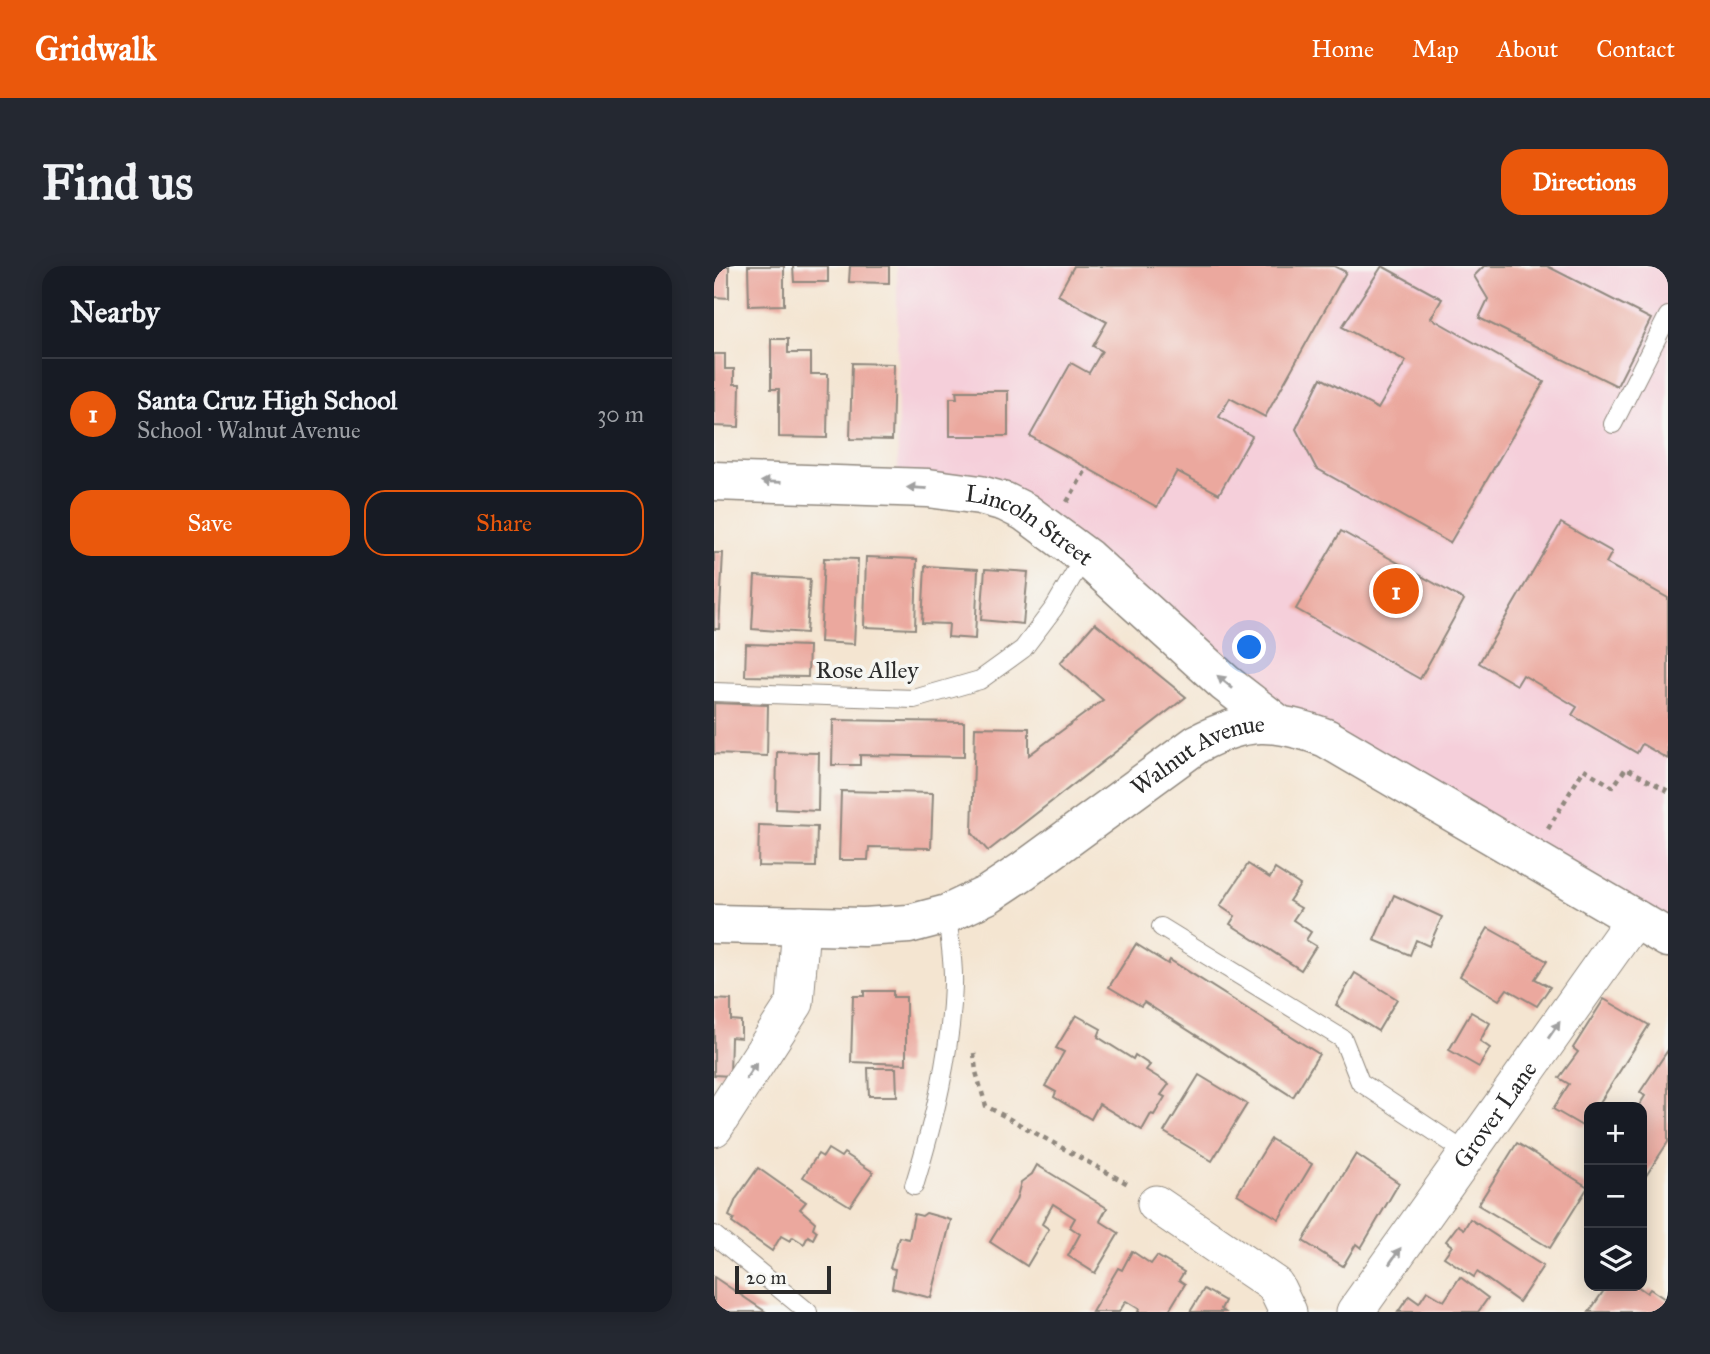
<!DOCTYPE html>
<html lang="en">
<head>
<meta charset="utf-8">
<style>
  :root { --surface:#171b24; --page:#242831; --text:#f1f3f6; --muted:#9ea1a6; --line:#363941; --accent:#ea580c }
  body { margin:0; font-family:"IM FELL Great Primer",serif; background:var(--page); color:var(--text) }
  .controls { position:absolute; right:21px; bottom:21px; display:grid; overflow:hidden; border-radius:14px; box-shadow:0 4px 18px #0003 }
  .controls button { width:63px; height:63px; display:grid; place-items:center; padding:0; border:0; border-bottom:2px solid var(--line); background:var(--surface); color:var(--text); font:35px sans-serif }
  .scale { position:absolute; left:21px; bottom:18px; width:96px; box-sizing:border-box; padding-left:7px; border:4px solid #2b2b2b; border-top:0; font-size:19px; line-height:24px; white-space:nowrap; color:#2b2b2b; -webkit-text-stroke:5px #f6f6f2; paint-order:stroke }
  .you { position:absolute; left:536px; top:382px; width:24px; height:24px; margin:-18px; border:5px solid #fff; border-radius:50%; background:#1a73e8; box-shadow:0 0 0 10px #1a73e833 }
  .badge { display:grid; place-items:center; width:46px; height:46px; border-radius:50%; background:var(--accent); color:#fff; font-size:23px; font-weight:700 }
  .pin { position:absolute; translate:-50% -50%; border:4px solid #fff; box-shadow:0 2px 7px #0006 }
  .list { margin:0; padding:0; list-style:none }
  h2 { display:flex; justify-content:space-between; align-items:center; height:91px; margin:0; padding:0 28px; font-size:30px }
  h2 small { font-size:23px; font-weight:400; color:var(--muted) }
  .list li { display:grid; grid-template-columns:46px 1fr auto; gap:21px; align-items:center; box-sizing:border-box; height:112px; padding:0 28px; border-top:2px solid var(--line) }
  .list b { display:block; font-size:26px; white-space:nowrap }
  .list p { margin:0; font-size:23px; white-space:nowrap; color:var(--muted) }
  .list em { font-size:23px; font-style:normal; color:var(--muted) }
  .actions { display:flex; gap:14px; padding:21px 28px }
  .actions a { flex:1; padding:16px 0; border:2px solid var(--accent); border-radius:21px; text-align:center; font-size:24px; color:var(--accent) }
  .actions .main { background:var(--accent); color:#fff }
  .icon { flex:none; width:38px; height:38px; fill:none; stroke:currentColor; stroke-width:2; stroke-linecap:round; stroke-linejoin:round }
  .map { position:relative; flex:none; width:954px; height:1046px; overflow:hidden; border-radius:21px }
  header { display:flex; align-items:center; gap:42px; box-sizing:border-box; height:98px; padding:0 35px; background:var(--accent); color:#fff }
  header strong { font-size:33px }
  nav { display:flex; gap:38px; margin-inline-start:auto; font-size:24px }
  .intro { display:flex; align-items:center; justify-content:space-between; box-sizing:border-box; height:168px; padding:0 42px }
  h1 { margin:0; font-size:49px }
  .button { padding:18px 32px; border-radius:21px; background:var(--accent); color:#fff; font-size:24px; font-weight:700 }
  main { display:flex; gap:42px; padding:0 42px }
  aside { flex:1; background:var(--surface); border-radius:21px; box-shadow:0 4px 18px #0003 }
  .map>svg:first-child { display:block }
  .built { fill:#f5cfda }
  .building { fill:#eba89e }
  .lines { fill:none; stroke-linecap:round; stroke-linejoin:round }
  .lane-casing { stroke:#90887e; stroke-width:20 }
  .street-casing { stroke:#90887e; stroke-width:39 }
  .secondary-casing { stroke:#90887e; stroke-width:41 }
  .path { stroke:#90887e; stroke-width:4.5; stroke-dasharray:5 5; stroke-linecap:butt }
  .lane { stroke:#fff; stroke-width:18 }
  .street { stroke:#fff; stroke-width:37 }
  .secondary { stroke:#fff; stroke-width:38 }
  .oneway { fill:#a0a0a0 }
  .labels { text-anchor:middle; stroke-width:7; stroke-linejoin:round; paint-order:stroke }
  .street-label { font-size:24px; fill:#2b2b2b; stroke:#f6f6f2 }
</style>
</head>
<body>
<header>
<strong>Gridwalk</strong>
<nav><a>Home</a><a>Map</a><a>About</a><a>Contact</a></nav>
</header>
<div class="intro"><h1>Find us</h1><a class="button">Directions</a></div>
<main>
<aside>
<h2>Nearby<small></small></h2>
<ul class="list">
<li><span class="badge">1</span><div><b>Santa Cruz High School</b><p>School · Walnut Avenue</p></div><em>30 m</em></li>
</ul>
<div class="actions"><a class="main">Save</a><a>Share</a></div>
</aside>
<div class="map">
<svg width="954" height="1046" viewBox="0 0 954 1046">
  <rect width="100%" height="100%" fill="#f6f6f2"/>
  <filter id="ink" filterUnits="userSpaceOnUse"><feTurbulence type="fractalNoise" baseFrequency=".0143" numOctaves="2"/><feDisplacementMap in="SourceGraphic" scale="14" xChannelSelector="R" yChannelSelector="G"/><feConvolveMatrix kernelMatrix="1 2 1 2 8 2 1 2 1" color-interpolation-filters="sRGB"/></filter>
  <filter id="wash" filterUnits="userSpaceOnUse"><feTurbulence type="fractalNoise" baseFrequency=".00686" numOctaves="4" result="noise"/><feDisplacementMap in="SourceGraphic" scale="28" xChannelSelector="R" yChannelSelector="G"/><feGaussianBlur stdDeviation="1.57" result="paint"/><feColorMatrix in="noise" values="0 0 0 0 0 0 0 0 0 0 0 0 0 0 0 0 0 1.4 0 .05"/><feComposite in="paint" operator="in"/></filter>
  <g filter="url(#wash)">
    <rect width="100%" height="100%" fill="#f4e5d1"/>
    <path class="built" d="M183,0h771v681l-424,-255 -239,-201 -107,-4z"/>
    <g id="blocks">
      <g class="building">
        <path d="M0,0h15v32l-15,-1z"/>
        <path d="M34,0h36v39l-35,1z"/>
        <path d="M79,0h35v16h-34z"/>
        <path d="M136,0h39v17l-40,-1z"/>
        <path d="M360,0h260l12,6 -81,145 -35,-19 -11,19 33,19 -33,58 -42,-23 -20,36 -127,-71 41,-73 18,10 13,-22 -9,-5 14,-24 -49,-27z"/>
        <path d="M668,0l60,33 -11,19 113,64 -94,161 -134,-75 -20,-39 25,-51 57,31 28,-48 -64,-34z"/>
        <path d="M770,0h63l104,53 -34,67 -138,-68 9,-19 -14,-23z"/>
        <path d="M57,73h17v14h23v21h17l-1,64 -48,-1v-48h-8z"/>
        <path d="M0,88h11v15h9v15h6l-1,43 -25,-1z"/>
        <path d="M138,97l42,1 -2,76 -42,-1z"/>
        <path d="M242,125h52v45h-58v-38h7z"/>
        <path d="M847,257l51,29 -6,11 62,35v161l-26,-15 -5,9 -65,-38 5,-8 -54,-32 -6,10 -38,-22z"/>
        <path d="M627,265l123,69 -44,79 -124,-70z"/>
        <path d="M0,287h9l-4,76h-5z"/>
        <path d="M152,291l51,2 -2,70 -51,-2z"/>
        <path d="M110,292l34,1 -4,85 -34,-2z"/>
        <path d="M211,300l53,3 -3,70 -27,-2 1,-13 -27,-1z"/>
        <path d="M271,303l43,3 -5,52 -42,-4z"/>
        <path d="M41,310l55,3 -4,54 -54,-4z"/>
        <path d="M381,357l91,74 -198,154 -16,-18 3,-106 54,1v27l74,-55 -43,-37z"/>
        <path d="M32,378l63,2 -1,31 -63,-1z"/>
        <path d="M0,437l54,2 -1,51 -53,-2z"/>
        <path d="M119,454l131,2v35l-104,-2v10h-28z"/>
        <path d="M63,486l42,1 -1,58 -42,-2z"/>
        <path d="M127,525l92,2 -2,55 -62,-1 -1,13h-29z"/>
        <path d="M45,559l58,2 -1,40 -58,-1z"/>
        <path d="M534,598l22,14 5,-9 25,16 -11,16 12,7 -8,12 18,12 -5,8 10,6 -15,24 -71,-46 5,-8 -15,-10z"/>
        <path d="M680,629l48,22 -13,29 -13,-6 -6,15 -36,-15z"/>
        <path d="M774,662l59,33 -12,18 15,8 -13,19 -30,-17 -8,11 -39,-24z"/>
        <path d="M422,678l32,20 2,-4 149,94 -26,43 -149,-95 -3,4 -32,-19z"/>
        <path d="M641,707l42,26 -19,32 -42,-26z"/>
        <path d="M150,725h29v6h13v67l-55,-2 2,-66h11z"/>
        <path d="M0,733l17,1v20l10,1v17l-10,-1 -1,39 -16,-1z"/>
        <path d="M890,733l45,26 -52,82h-8v12l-5,8 -31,-18 16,-25 -10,-6 19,-26 -5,-4z"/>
        <path d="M757,746l19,11 -10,18 10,7 -11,19 -30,-17z"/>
        <path d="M362,749l25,14 -3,8 35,22 2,-4 15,10 -4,5 23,14 -8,11 4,2 -11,18 -3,-1 -9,16 -43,-26 -8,15 -37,-22 2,-5 -11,-6 19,-34 -8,-4z"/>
        <path d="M954,784v92l-26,40v-75h-4l7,-11 -5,-4z"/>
        <path d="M154,802h28l1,28h-28z"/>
        <path d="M485,809l48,29 -35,57 -48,-29z"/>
        <path d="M557,873l41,25 -33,55 -42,-25z"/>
        <path d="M803,877l71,44 -38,61 -72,-43z"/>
        <path d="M114,883l13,8 3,-4 29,19 -23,34 -47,-29 15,-23 5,3z"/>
        <path d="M642,888l43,29 -38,65 -5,-4 -13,22 -40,-25z"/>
        <path d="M323,899l70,43 -7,13 19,12 -24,40 -27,-17 12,-22 -10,-7 5,-9 -22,-14 -11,20 7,5 -22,37 -37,-24 26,-42 5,-18 11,-8z"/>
        <path d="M44,902l48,34 -6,7 15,13 -2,6 4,3 -4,8 -5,-3 -4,8 -11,-7 -3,4 -9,-5 -9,15 -40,-28 2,-4 -5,-3 7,-17z"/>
        <path d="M212,947l25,7 -20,78 -39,-10 3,-19 -5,-1 9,-31 10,2 5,-25 8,2z"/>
        <path d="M756,953l73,47 -24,36 -42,-30 -3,5 -30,-20 8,-11 -6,-5 12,-16 6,4z"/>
        <path d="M418,985l19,13 6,-8 27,16 -5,8 6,4 -17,28h-30l1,-3 -13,-8 -7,11h-27l26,-44 4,2z"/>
        <path d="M0,1011l52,35h-52z"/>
        <path d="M746,1011l28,21 -10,14h-80l11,-16 10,7 8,-12 17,10z"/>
        <path d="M893,1020h30l10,7 3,-4 18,12v11h-79z"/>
        <path d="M490,1023l21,12 -4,8 4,3h-35z"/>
      </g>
    </g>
  </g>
  <g filter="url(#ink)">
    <use href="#blocks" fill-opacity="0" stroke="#90887e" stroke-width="2"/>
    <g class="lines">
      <g class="lane-casing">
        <g id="lane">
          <path d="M899,158l55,-108"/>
          <path d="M0,426l200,7 66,-19 43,-31 31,-41 20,-34 13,-16"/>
          <path d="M447,661l182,112 17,43 107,71"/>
          <path d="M200,920c20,-65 37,-133 39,-202 1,-23 -4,-47 -6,-70"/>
          <path d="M0,969l94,77"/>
        </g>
      </g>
      <g class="street-casing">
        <g id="street">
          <path d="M0,862l81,-125 6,-78"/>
          <path d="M442,938l119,81 13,27"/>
          <path id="s1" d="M641,1046l280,-394"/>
        </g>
      </g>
      <g class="secondary-casing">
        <g id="secondary">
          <path id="s2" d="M0,215l214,7 52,7 25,7 20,10 62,46 138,125 53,41"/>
          <path id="s3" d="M0,658l150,3 45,-3 38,-10 40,-19 36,-24 174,-127c48,-26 78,-25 129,-6l342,200"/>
        </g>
      </g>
      <g class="path">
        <path d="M353,236l20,-34"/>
        <path d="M834,563l36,-60 29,18 13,-19 42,23"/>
        <path d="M260,787l2,19 10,34 144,79"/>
      </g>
      <use href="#lane" class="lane"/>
      <use href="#street" class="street"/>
      <use href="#secondary" class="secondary"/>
    </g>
    <defs><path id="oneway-solid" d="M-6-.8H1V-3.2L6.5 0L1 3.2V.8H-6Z" transform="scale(1.75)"/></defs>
    <g class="oneway">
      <use href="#oneway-solid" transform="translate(57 216) rotate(-178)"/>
      <use href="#oneway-solid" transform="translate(203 222) rotate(-177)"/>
      <use href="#oneway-solid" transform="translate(511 416) rotate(-140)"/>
      <use href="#oneway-solid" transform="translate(840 764) rotate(-55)"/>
      <use href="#oneway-solid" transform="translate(37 805) rotate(-57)"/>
      <use href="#oneway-solid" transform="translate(681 990) rotate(-55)"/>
    </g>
  </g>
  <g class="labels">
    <g class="street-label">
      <text dy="8" stroke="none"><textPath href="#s2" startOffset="324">Lincoln Street</textPath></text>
      <text x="153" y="412">Rose Alley</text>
      <text dy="8" stroke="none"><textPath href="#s3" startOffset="534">Walnut Avenue</textPath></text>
      <text dy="8" stroke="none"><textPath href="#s1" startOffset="242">Grover Lane</textPath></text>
    </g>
  </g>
</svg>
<div class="controls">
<button>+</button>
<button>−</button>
<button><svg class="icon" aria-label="layers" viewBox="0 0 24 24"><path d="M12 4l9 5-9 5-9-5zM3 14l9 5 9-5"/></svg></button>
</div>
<div class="scale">20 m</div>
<div class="you"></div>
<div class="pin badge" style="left:682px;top:325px">1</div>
</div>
</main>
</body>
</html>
